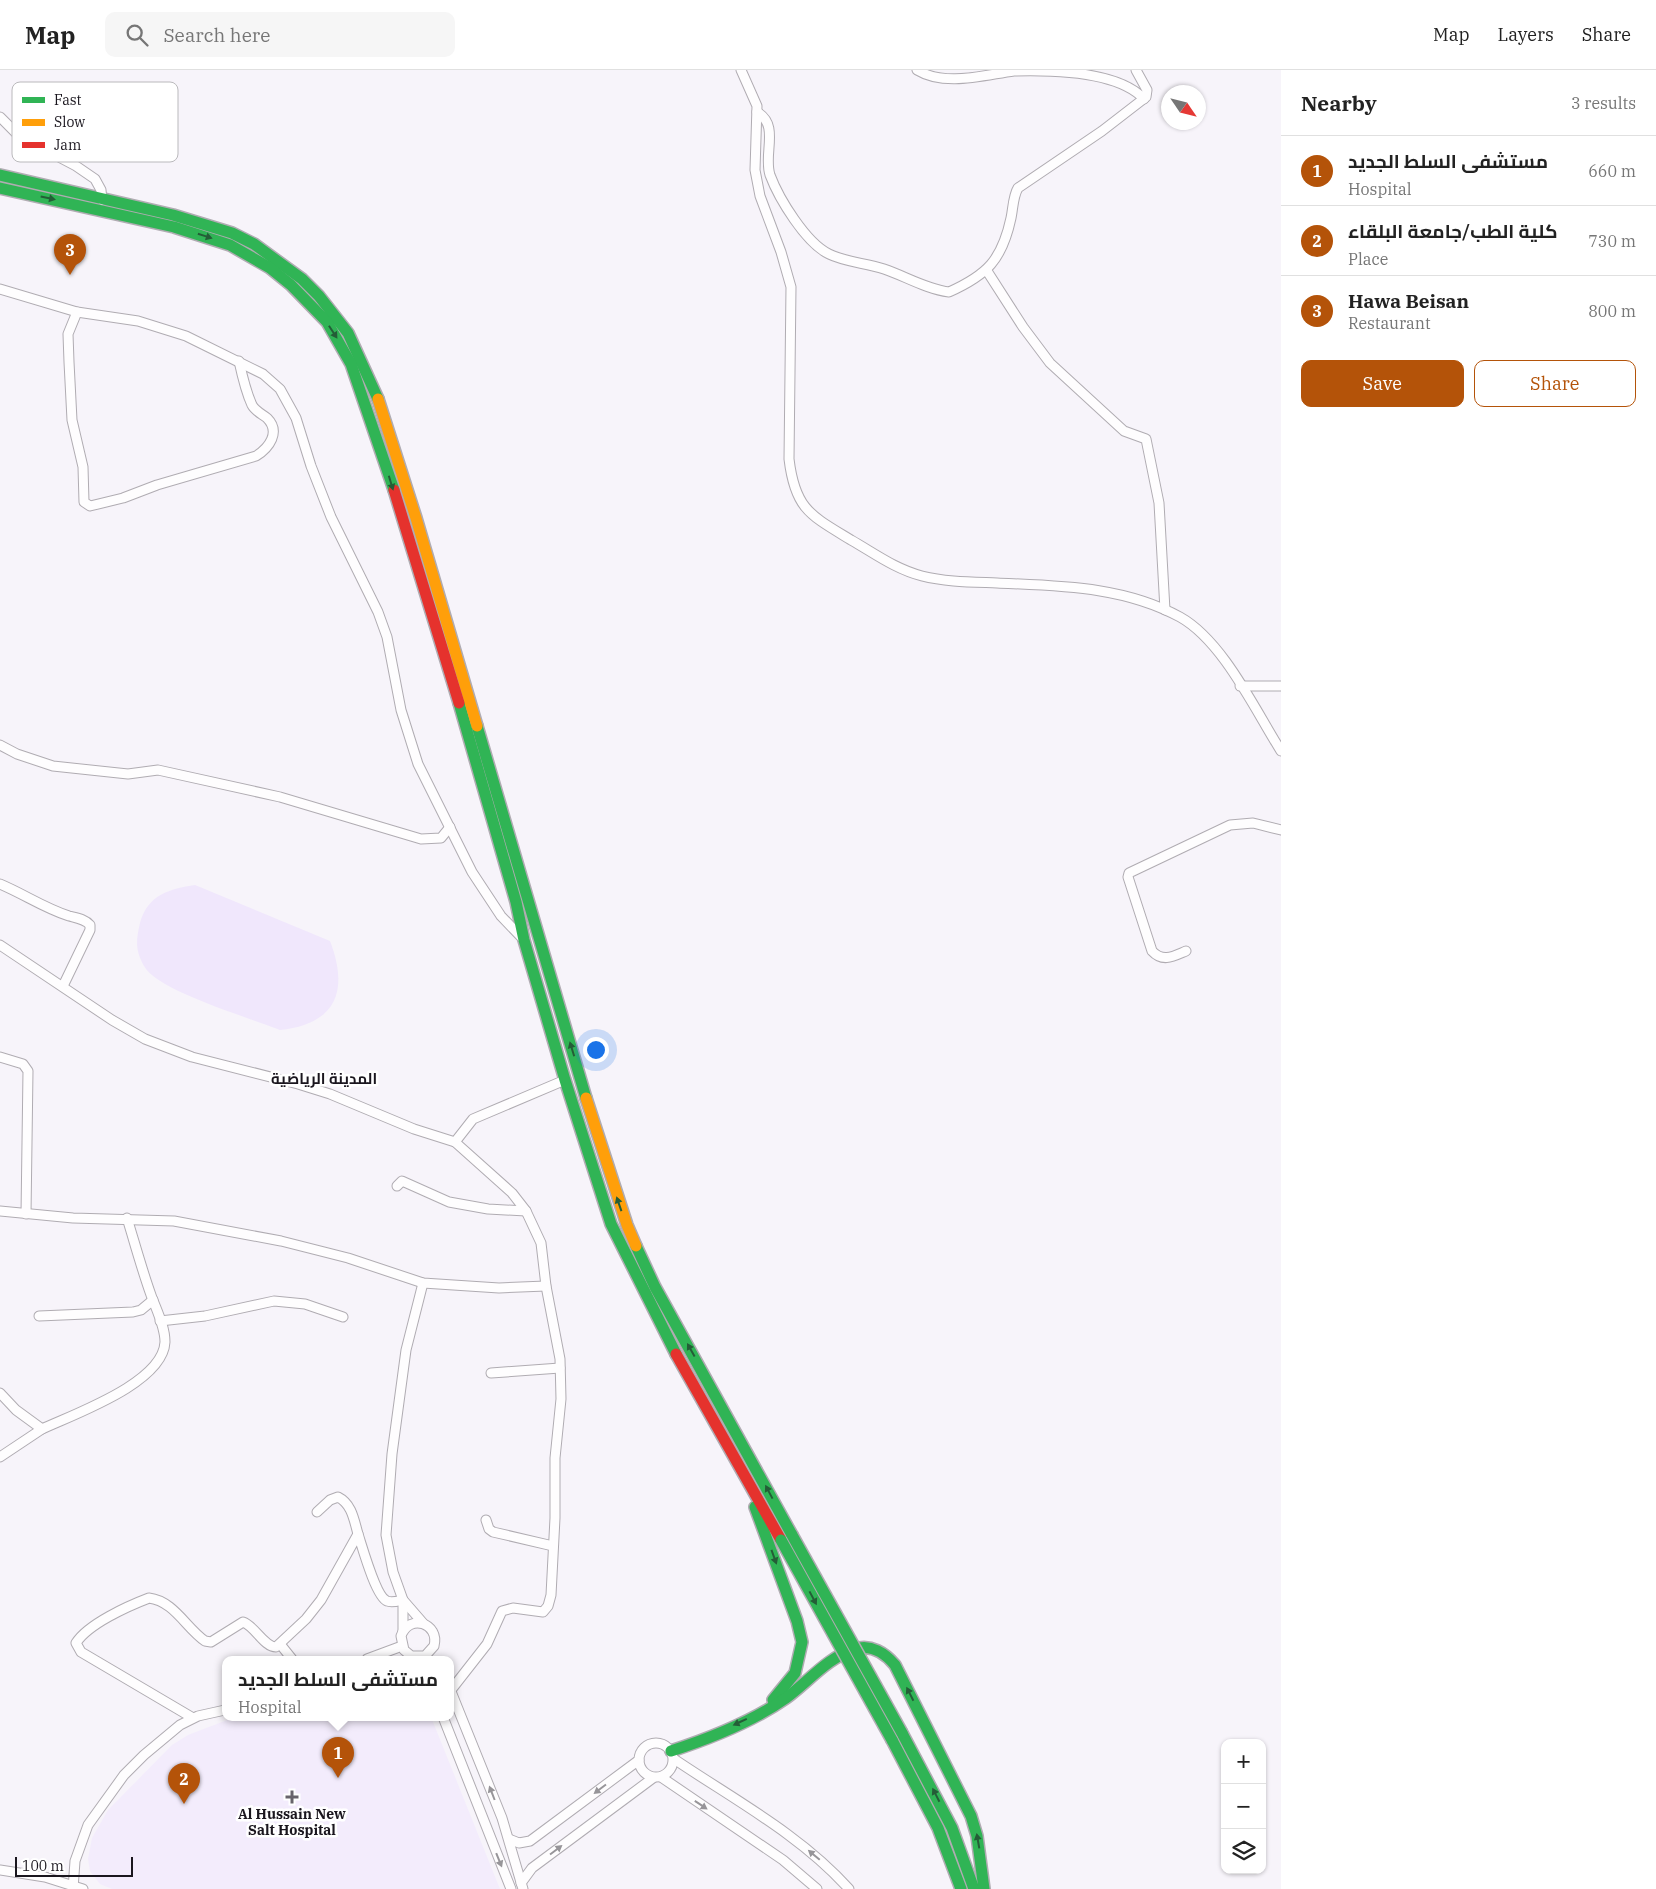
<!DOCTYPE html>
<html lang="en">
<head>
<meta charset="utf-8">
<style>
  :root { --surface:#fff; --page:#f6f6f6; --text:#222; --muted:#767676; --line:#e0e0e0; --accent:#b45309 }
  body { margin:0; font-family:"IBM Plex Serif",Cairo,serif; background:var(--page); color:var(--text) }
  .controls { position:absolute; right:15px; bottom:15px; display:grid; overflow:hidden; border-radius:10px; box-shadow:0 1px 4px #0004 }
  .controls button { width:45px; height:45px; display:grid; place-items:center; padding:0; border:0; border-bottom:1px solid var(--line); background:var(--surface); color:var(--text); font:25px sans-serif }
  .compass { position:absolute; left:1161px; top:15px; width:45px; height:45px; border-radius:50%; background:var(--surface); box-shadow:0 1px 4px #0004; rotate:125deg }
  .scale { position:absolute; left:15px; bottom:12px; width:118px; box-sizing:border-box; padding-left:5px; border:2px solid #1a161e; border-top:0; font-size:14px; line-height:18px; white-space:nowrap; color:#1a161e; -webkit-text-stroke:4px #fff; paint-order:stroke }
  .you { position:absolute; left:595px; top:979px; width:18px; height:18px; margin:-12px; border:4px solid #fff; border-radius:50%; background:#1a73e8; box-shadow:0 0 0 8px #1a73e833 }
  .badge { display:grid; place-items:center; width:32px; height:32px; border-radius:50%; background:var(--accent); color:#fff; font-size:16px; font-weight:700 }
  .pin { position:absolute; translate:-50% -41px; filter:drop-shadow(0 1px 2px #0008) }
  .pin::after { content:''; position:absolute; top:26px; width:18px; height:15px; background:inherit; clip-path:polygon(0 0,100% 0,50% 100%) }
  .popup { position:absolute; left:222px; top:1586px; width:232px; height:65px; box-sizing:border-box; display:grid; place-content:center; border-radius:10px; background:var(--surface); filter:drop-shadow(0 1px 4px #0005); font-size:16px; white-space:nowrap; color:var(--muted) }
  .popup b { font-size:19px; color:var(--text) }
  .popup::after { content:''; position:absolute; left:50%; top:100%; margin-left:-10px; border:10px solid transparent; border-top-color:var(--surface) }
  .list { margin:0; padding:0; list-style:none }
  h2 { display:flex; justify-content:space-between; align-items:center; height:65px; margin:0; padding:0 20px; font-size:21px }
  h2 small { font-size:16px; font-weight:400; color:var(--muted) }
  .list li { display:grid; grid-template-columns:32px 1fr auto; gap:15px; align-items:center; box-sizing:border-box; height:70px; padding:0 20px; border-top:1px solid var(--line) }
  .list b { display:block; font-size:19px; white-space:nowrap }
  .list p { margin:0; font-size:16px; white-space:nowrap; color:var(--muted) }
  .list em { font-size:16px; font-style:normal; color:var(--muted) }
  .actions { display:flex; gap:10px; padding:15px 20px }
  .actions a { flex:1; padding:11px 0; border:1px solid var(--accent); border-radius:10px; text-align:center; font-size:18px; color:var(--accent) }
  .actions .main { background:var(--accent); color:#fff }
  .icon { flex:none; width:28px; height:28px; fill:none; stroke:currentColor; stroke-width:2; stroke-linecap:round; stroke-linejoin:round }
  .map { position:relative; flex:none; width:1281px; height:1819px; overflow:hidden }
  header { display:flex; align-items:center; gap:30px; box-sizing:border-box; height:70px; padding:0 25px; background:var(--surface); border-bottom:1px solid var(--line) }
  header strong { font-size:24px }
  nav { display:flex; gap:28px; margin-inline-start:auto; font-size:18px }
  .search { width:350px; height:45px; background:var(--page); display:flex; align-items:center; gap:12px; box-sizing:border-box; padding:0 18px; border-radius:10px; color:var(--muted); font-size:19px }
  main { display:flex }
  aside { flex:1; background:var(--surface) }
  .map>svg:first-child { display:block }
  .built { fill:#f3ecfc }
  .green { fill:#f0e7fc }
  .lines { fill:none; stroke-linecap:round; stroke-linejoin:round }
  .street-casing { stroke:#b0acb2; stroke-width:11 }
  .fast-casing { stroke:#b0acb2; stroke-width:14 }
  .slow-casing { stroke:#b0acb2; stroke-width:14 }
  .jam-casing { stroke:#b0acb2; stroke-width:14 }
  .street { stroke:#fefdfe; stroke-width:9 }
  .fast { stroke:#30b455; stroke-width:11 }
  .slow { stroke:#ff9f0a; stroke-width:11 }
  .jam { stroke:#e5322d; stroke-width:11 }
  .fast-bridge-casing { stroke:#b0acb2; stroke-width:14; stroke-linecap:butt }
  .fast-bridge { stroke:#30b455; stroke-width:11 }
  .oneway { fill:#245d37 }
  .oneway2 { fill:#979599 }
  .poi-dot { fill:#67646b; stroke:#fff; stroke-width:2 }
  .labels { text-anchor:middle; stroke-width:5; stroke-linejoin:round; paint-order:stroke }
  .poi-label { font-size:14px; font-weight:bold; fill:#1a161e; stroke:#fff }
  .neighbourhood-label { font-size:15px; font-weight:bold; fill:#1a161e; stroke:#fff }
  .key { fill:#fff; stroke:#bab9bc; stroke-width:1 }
  .key-label { font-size:14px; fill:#1a161e }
</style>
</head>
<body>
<header>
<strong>Map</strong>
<div class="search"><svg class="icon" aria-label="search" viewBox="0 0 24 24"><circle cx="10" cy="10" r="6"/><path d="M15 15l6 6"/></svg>Search here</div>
<nav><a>Map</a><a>Layers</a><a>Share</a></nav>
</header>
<main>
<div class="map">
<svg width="1281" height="1819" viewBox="0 0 1281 1819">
  <rect width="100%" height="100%" fill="#f7f4fa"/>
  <path class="built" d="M235,1647h196l69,172h-388l-12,-5 -10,-13 -2,-12 4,-21 16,-28 64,-65 16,-10z"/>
  <path class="green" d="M195,815l135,56c19,49 7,83 -50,89 -29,-12 -123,-39 -136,-64 -9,-16 -8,-26 -4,-43 8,-29 30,-34 55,-38z"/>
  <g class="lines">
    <g class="street-casing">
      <g id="street">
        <path d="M741,0l16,36 -2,64 5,26 21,56 10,35 -2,172c6,50 21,56 62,81 23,13 44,29 71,36 24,6 50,6 75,7 63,3 126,3 183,34 43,24 75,93 101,134"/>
        <path d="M917,0c28,17 67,5 97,1 37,-1 104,0 130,28"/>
        <path d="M757,42c23,13 6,42 13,63 9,24 36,68 59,79 16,8 37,9 55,15 21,7 42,20 65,23 38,-17 53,-32 62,-74 2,-9 2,-22 7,-30l84,-57 44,-34 1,-7 -11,-20"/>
        <path d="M0,47l19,19 57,30 19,13 6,11 1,10"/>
        <path d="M987,201l36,56 27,36 74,68 22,8 13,64 6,107"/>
        <path d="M0,219l77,23 61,9 48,15 77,38 17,15 16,29 15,48 20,51 47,95 9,25 14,73 17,54 54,108 29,44 23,24"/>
        <path d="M77,242l-9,22 1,28 3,58 11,47 1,35 6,4 33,-8 34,-13 99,-29c13,-8 25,-24 11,-38 -5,-4 -12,-7 -15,-13 -6,-13 -10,-30 -13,-44"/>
        <path d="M1240,616h41"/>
        <path d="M0,675l17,9 36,12 75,8 30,-4 122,27 141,42 20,-1 9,-11"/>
        <path d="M0,814c24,10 44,24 69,32 8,2 16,3 21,9v5l-27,56"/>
        <path d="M0,875l112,75 33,19 47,18 106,27 32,10 84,35 41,13 57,51 14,18 15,32 5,43 14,73 1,40 -6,59v60l-4,77 -3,11 -5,6 -30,-4 -11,3 -15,33 -36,46"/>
        <path d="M1186,881c-12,5 -23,12 -34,0l-24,-74 1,-4 101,-48 23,-2 28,7"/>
        <path d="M0,987l23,7 5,7 -2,143"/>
        <path d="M455,1072l18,-23 92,-39"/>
        <path d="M397,1116l5,-5 47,21 39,7 38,2"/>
        <path d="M0,1141l73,7 101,3 107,20 67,17 75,25 76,5 47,-2"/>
        <path d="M39,1246l94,-4 8,-2 12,-10"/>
        <path d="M160,1251l45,-5 69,-15 31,3 38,13"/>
        <path d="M491,1303l69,-5"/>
        <path d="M0,1323l16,17 26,19 -42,28"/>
        <path d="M42,1359c32,-15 121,-46 123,-87 0,-16 -9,-33 -14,-47 -9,-25 -16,-51 -24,-77"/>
        <path d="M317,1442l13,-12 8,-3c14,7 16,23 20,37"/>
        <path d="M486,1450l3,9 4,3 60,14"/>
        <path d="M403,1531v30"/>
        <path d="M423,1553l-20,-23 -10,-28 -7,-37 6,-81 14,-104 17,-67"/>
        <path d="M280,1574l12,15"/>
        <path d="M412,1586h13l9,-10c6,-23 -25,-33 -33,-10l3,14 11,9"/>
        <path d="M367,1589l35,-13"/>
        <path d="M450,1619l52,129 21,71"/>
        <path d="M443,1647l68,172"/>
        <path d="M193,1648l-112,-66 -5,-9c12,-19 52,-37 73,-45 25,3 37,30 56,43l6,1 32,-20c12,4 21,25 33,25l30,-28 15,-19 37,-66c4,12 18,63 29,67 5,2 11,0 16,-1"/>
        <circle cx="656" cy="1690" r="17"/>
        <path d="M674,1689c59,40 127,76 175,130"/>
        <path d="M661,1707l122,83 34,29"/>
        <path d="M509,1769l10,4 11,-2 109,-81"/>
        <path d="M0,1800l45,7 38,12"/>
        <path d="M521,1813l11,-15 121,-90"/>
        <path d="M73,1819l2,-28 13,-36 36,-50 20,-20 36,-30 18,-9 27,-6"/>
      </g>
    </g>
    <g class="fast-casing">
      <g id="fast">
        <path d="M0,105l173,40 59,18 22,11 48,35 17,17 29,37 30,66"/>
        <path d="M0,118l174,39 56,18 40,23 21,17 36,37 24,42 43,126"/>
        <path d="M459,633l57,199 8,38 41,140 46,144 65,130"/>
        <path d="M477,656l109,372"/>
        <path d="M636,1176l19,41 137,248"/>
        <path d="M755,1437l42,114 5,21 -7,31 -22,27"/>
        <path d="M902,1663l50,95 22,61"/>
        <path d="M892,1670l46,88 23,61"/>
        <path d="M671,1681c40,-13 81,-29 115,-53 22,-16 42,-41 69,-49 16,-5 30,4 40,16l76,151 6,20 7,53"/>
      </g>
    </g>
    <g class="slow-casing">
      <g id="slow">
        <path d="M378,329l38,119 61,208"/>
        <path d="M586,1028l41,127 9,21"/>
      </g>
    </g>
    <g class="jam-casing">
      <g id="jam">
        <path d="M394,420l65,213"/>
        <path d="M676,1284l105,186"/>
      </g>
    </g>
    <use href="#street" class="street"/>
    <use href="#fast" class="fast"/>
    <use href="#slow" class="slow"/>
    <use href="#jam" class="jam"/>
    <g class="fast-bridge-casing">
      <g id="fast-bridge">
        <path d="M792,1465l110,198"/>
        <path d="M781,1470l111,200"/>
      </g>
    </g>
    <use href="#fast-bridge" class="fast-bridge"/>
  </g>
  <defs><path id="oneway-solid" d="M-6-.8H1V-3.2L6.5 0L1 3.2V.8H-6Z" transform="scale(1.25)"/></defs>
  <g class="oneway">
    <use href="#oneway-solid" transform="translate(48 128) rotate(12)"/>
    <use href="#oneway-solid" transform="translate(205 166) rotate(18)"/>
    <use href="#oneway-solid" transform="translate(333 262) rotate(57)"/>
    <use href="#oneway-solid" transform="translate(391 413) rotate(73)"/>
    <use href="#oneway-solid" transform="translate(572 979) rotate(-107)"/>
    <use href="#oneway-solid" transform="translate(619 1134) rotate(-109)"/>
    <use href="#oneway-solid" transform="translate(691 1280) rotate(-119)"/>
    <use href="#oneway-solid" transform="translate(769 1422) rotate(-118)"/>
    <use href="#oneway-solid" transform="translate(774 1487) rotate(70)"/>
    <use href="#oneway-solid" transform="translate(813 1528) rotate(62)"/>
    <use href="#oneway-solid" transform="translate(910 1624) rotate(-117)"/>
    <use href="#oneway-solid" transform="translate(740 1652) rotate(155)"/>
    <use href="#oneway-solid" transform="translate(936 1725) rotate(-117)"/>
    <use href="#oneway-solid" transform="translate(978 1771) rotate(-100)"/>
  </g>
  <g class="oneway2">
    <use href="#oneway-solid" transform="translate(600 1719) rotate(143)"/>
    <use href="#oneway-solid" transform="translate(492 1723) rotate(-111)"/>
    <use href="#oneway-solid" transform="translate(701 1735) rotate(34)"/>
    <use href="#oneway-solid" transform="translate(556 1780) rotate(-37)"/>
    <use href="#oneway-solid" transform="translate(814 1785) rotate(-140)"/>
    <use href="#oneway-solid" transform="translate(499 1790) rotate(68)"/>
  </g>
  <path class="poi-dot" d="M289.5 1719.5h5v5h5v5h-5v5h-5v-5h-5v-5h5z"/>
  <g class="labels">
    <g class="poi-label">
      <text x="292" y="1749">Al Hussain New<tspan x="292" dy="16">Salt Hospital</tspan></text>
    </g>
    <g class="neighbourhood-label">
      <text x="324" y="1014">المدينة الرياضية</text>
    </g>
  </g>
  <rect x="12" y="12" width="166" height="80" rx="8" class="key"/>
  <rect x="22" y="27" width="23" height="6" fill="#30b455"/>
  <rect x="22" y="49" width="23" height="7" fill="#ff9f0a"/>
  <rect x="22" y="72" width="23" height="6" fill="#e5322d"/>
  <g class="key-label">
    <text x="54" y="35">Fast</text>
    <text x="54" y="57">Slow</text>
    <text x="54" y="80">Jam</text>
  </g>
</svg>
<div class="controls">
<button>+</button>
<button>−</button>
<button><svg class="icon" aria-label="layers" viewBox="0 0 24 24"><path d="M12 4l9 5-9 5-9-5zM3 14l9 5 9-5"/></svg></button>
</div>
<svg class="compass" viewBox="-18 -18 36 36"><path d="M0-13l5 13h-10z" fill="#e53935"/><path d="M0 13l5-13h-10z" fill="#767676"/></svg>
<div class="scale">100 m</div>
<div class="you"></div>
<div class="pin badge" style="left:338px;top:1708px">1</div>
<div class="popup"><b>مستشفى السلط الجديد</b>Hospital</div>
<div class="pin badge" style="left:184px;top:1734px">2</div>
<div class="pin badge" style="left:70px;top:205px">3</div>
</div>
<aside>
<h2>Nearby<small>3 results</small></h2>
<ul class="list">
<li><span class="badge">1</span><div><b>مستشفى السلط الجديد</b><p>Hospital</p></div><em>660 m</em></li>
<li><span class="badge">2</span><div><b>كلية الطب/جامعة البلقاء</b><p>Place</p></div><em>730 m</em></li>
<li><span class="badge">3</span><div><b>Hawa Beisan</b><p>Restaurant</p></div><em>800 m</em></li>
</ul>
<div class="actions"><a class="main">Save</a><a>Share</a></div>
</aside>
</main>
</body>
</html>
